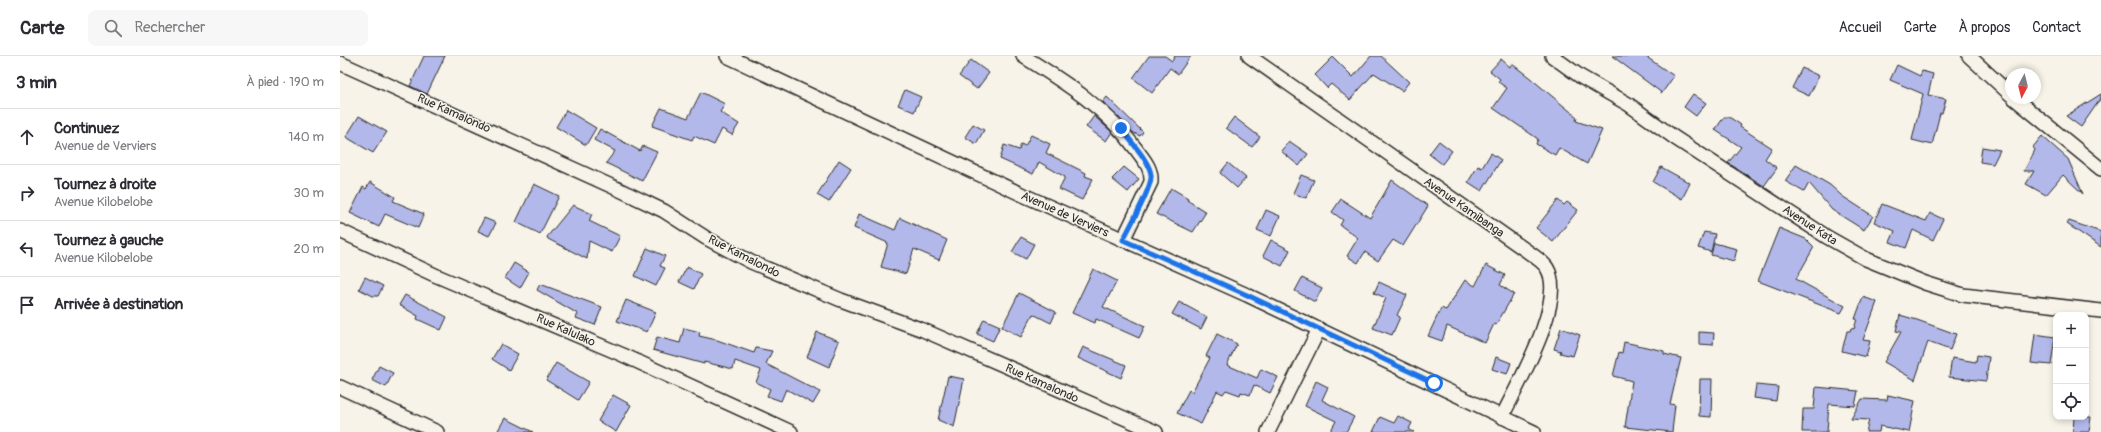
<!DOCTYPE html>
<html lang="fr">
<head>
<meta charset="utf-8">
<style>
  :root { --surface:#fff; --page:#f7f7f7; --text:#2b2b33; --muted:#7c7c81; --line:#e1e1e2 }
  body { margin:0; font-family:Pangolin,sans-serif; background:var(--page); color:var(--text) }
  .controls { position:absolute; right:12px; bottom:12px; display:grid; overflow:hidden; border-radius:8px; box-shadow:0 2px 6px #0003 }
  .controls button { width:36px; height:36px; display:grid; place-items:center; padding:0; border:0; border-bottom:1px solid var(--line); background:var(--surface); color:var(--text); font:20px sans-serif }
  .compass { position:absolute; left:1665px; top:12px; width:36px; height:36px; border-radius:50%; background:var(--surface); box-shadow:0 2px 6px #0003; rotate:187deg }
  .stop { position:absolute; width:12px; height:12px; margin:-9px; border:3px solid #1a73e8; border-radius:50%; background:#fff }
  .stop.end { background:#1a73e8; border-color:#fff; box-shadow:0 1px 4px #0008 }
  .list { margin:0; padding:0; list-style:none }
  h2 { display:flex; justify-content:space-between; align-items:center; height:52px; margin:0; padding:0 16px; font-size:17px }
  h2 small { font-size:13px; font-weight:400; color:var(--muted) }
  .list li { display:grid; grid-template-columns:26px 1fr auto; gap:12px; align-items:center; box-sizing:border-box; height:56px; padding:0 16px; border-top:1px solid var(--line) }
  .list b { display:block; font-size:15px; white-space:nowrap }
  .list p { margin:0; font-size:13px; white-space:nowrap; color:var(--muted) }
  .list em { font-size:13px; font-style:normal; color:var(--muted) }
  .icon { flex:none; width:22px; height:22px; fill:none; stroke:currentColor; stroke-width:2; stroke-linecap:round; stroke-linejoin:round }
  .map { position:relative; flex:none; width:1761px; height:376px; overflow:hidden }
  header { display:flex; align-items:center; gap:24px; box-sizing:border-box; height:56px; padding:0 20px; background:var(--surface); border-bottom:1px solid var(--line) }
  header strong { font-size:19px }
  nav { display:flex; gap:22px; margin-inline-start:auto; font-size:14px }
  .search { width:280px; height:36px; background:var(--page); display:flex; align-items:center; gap:10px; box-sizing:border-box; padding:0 14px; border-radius:8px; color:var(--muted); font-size:15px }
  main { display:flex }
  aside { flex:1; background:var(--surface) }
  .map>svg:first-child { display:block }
  .building { fill:#b2b8e9; stroke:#2b2b2b }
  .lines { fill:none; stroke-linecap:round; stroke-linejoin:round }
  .minor-casing { stroke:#2b2b2b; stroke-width:16 }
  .minor { stroke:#f7f3e8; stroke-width:13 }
  .route { stroke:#1a73e8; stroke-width:5 }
  .labels { text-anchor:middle; stroke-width:3; stroke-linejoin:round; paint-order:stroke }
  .street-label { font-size:12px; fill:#2b2b2b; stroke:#f7f3e8 }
</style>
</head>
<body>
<header>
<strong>Carte</strong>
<div class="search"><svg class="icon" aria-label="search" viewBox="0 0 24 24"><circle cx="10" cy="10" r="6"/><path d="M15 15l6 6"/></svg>Rechercher</div>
<nav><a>Accueil</a><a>Carte</a><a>À propos</a><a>Contact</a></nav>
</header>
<main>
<aside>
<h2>3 min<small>À pied · 190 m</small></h2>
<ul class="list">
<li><svg class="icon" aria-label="ahead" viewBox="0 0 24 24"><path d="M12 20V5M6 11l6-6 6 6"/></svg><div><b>Continuez</b><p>Avenue de Verviers</p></div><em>140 m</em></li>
<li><svg class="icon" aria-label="right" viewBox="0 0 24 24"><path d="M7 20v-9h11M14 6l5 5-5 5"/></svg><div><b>Tournez à droite</b><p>Avenue Kilobelobe</p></div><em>30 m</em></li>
<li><svg class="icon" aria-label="left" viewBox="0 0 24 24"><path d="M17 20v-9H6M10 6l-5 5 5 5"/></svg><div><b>Tournez à gauche</b><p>Avenue Kilobelobe</p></div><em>20 m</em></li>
<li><svg class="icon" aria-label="arrive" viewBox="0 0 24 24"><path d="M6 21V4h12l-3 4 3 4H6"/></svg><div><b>Arrivée à destination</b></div></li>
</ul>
</aside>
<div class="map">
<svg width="1761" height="376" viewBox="0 0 1761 376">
  <rect width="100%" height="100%" fill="#f7f3e8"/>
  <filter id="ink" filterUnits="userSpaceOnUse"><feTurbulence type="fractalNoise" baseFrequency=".025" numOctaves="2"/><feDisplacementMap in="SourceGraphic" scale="8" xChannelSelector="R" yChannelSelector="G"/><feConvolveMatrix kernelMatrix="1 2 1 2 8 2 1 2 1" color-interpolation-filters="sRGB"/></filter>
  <g filter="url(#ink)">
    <g class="building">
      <path d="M84,0h21l-18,38 -17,-8z"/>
      <path d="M809,0h16l7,5 3,-5h16l-13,18 -8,-6 -18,25 -19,-15z"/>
      <path d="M1031,0h10l28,26 -7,9 -28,-18 -24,27 -19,-16 -4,4 -12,-13 18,-18 20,20z"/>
      <path d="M1272,0h33l29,20 -12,17z"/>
      <path d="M1161,3l9,8 2,-3 17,13 48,40 -1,4 26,9 -15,34 -28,-16 -4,7 -19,-11 2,-5 -45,-31 14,-20 -9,-6 2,-3 -10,-8z"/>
      <path d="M631,4l18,13 -12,16 -18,-13z"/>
      <path d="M1557,9l23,11 2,-5 11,3 -5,21 18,4 -4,14h-2l-8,32 -20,-5 11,-46 -33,-14z"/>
      <path d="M1462,12l17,8 -10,20 -17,-8z"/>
      <path d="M565,34l16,7 -7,15 -16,-7z"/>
      <path d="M361,36l24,12 -5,8 19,12 -7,11 -10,-6 -8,16 -20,-9 -2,4 -40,-14 9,-18 27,10z"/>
      <path d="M1353,38l13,9 -10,13 -12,-9z"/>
      <path d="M1761,38v4l-20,29 -15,-11z"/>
      <path d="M767,41l36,35 -3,4 -8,-4 -29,-30z"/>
      <path d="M226,54l30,18 -10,17 -30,-18z"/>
      <path d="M19,60l28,16 -14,21 -27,-16z"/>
      <path d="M754,60l18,16 -6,9 -20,-14z"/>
      <path d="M894,61l26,20 -8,10 -26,-19z"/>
      <path d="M1384,61h5l12,8 -1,2 32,21 -7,11 12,9 -13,18 -36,-23 13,-16 -26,-17z"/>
      <path d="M633,68l11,6 -8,14 -11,-7z"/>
      <path d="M260,73l40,22 3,-5 14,6 -15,29 -36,-18 9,-12 -21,-11z"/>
      <path d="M691,79l19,9 -4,9 40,20 -1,3 8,3 -11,21 -23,-11 6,-12 -26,-15 -6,12 -33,-15 4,-14 15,5 2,-6 4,2z"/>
      <path d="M1702,80l26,23 15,35 -20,-19 -17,20 -20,-11 8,-13h-10l11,-21 -2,-3z"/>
      <path d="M949,85l19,13 -9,12 -18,-15z"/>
      <path d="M1099,85l13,10 -10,13 -13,-10z"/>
      <path d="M1642,91l18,3 -7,14 -13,-2z"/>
      <path d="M1151,97l10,7 -19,31 -14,-9 10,-16 4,2z"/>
      <path d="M499,104l12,8 -22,34 -12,-7z"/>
      <path d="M888,107l18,15 -9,10 -17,-15z"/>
      <path d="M1456,109l34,20 12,11 31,20 -9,14 -32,-20 -23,-27 -5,9 -19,-11z"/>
      <path d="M784,111l15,12 -11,13 -16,-13z"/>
      <path d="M1321,111l29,16 -8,16 -29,-17z"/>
      <path d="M961,119l13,5 -8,18 -13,-5z"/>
      <path d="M1052,124l36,26 -25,40 -10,-6 -15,21 -13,-9 -7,11 -11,-7 11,-18 -18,-13 3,-5 -11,-8 9,-13 29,19z"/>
      <path d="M30,126l25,15 -2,4 31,13 -6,14 -33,-14 -6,13 -29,-14 13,-26 3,2z"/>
      <path d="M194,128l25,12 -19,38 -24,-12z"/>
      <path d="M831,132l17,10 -1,2 19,12 -13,20 -37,-18z"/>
      <path d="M1218,144l6,5 3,-3 11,8 -25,32 -17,-14z"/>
      <path d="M1542,148l44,17 4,-8 13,6 -10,21 -20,-10 -7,18 -16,-6 5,-11 -21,-9z"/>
      <path d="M233,149l19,9 -3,7 31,15 -8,16 -23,-11 -2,18 -39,-20 -1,-2z"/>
      <path d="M926,154l14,6 -9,20 -14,-6z"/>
      <path d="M519,158l36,16 5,-12 47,22 -8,20 -25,-11 -8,25 -25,-7 7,-24 -34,-15z"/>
      <path d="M144,162l12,5 -7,13 -11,-5z"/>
      <path d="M1729,165l32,11v15l-34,-23z"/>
      <path d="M1439,172l27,11 8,8 -18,32 49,27 -4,7 -83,-32z"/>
      <path d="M1364,176l11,2 -4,18 -13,-4z"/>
      <path d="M681,181l13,7 -8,15 -14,-7z"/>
      <path d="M931,184l19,10 -8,16 -19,-10z"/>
      <path d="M1374,187l23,6 -3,12 -23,-6z"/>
      <path d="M307,192l18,8 -5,10 5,2 -9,18 -21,-10z"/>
      <path d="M174,207l15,9 -9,16 -15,-10z"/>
      <path d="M1146,209l19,10 -5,10 14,9 -18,31 -2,-1 -9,19 -38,-17 -5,15 -14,-5 13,-28 5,2 19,-30 10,6z"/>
      <path d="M347,211l14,7 -7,15 -15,-7z"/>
      <path d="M753,213l24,12 -14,26 42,19 -6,12 -43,-19 -1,4 -23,-10z"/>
      <path d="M25,221l18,9 -5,10h-5l-14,-7z"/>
      <path d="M962,222l20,10 -7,14 -20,-11z"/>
      <path d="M1039,226l28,13 -10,20 3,2 -8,18 -19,-7 13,-30 -12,-5z"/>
      <path d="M200,228l62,23 -7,18 -19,-7 2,-4 -41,-24z"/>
      <path d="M679,237l37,19 -5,11 -18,-9 -12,23 -19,-10z"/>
      <path d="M65,239l42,22 -6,13 -24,-11 1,-3 -19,-11z"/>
      <path d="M1523,241l14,5 -14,38 7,1 -4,16 -24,-6 5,-20h3l1,-3 3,1 3,-10h-2z"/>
      <path d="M286,244l30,12 -9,20 -30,-11z"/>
      <path d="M839,246l28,15 -6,12 -29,-15z"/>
      <path d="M1560,259l17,5 39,14 -6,16 -22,-8 -13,38 -31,-18 17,-30 -5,-1z"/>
      <path d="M644,263l16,7 -7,15 -16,-7z"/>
      <path d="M344,272l16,4 -1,4 18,4 37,13 2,-5 16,3 -6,13 54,28 -7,12 -27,-15 -5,12 -14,-5 3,-7 -14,-7 5,-12 -26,-9 -2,8 -29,-7v2l-51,-14 4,-13 23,6z"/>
      <path d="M1221,272l19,7 -7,21 -13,-3 1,-2 -7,-2z"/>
      <path d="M477,276l22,9 -10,26 -22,-10z"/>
      <path d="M1359,276l15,1 -1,12 -14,-1z"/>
      <path d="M877,278l20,10 -10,21 30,13 4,-9 17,8 -8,16 -16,-8 -4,10 -9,-3 -1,3 -14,-5 -3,4 -6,-3 -16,33 -24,-11 12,-23 3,2 18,-34 -4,-2z"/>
      <path d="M1695,278l20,3 -4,28 -20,-2z"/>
      <path d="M1284,286l40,9v3l17,4 -11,46 5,1 -3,27 -47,-5 7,-46 -19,-5 6,-24 3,1z"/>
      <path d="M161,288l17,10 -9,16 -17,-11z"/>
      <path d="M743,291l43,18 -5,13 -43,-20z"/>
      <path d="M1637,299l12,2 -3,24 -37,-4 3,-19 24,4z"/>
      <path d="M1156,301l15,6 -4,11 -15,-5z"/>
      <path d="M216,307l33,19 -11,18 -32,-20z"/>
      <path d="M39,310l14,7 -7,14 -14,-7z"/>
      <path d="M608,320l16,3 -10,48 -16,-7z"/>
      <path d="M1360,323h12l-1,38 -12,-1z"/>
      <path d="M976,325l12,6 -6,13 32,17 -8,15h-16l6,-11 -31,-15z"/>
      <path d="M1416,329l22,2 -2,14 -22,-3z"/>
      <path d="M1476,331l42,4 -3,15 -26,-2 -2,28h-25l1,-23h11z"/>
      <path d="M273,339l18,10 -15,27 -18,-11z"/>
      <path d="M1548,339l27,6 -6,31 -29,-6 -1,6h-13l3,-12 -18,-1 11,-20 25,1z"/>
      <path d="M1058,360l14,7 -3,6 5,3h-41l7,-15 14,6z"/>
      <path d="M1734,361h17l-2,15h-16z"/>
      <path d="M165,362l28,14h-36z"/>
    </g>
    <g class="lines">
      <g class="minor-casing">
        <g id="minor">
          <path d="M387,0l294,138 226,101 287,137"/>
          <path d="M683,0c43,27 83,52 113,93 8,11 16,19 15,33l-28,58"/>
          <path d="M909,0l275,193c7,5 19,12 23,19 20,33 -30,117 -45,149"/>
          <path d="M1212,0l29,21 47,27 47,34 152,99 39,22 59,24 38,12 138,16"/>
          <path d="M1629,0l42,39"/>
          <path d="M0,7l280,127 44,21 42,27 45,24 90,38 82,30 233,102"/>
          <path d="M1674,42l87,71"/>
          <path d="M0,175l97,45 186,79 168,77"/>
          <path d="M0,331l97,45"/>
          <path d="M928,376l51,-103"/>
        </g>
      </g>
      <use href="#minor" class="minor"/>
    </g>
  </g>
  <g class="lines" filter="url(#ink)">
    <path class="route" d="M781,72c8,12 29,33 30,47 2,11 -22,53 -28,65l124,55 187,88"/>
  </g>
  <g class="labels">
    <g class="street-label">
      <text transform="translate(114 57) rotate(24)" y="4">Rue Kamalondo</text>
      <text transform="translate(1124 151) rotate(35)" y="4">Avenue Kamibanga</text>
      <text transform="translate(725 158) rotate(24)" y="4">Avenue de Verviers</text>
      <text transform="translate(1470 169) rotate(33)" y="4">Avenue Kata</text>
      <text transform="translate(404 200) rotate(27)" y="4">Rue Kamalondo</text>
      <text transform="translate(226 274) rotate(24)" y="4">Rue Kalulako</text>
      <text transform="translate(702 327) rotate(24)" y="4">Rue Kamalondo</text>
    </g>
  </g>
</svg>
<div class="controls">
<button>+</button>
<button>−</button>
<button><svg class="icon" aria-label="locate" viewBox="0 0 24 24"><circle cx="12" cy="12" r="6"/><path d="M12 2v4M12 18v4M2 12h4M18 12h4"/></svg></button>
</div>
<svg class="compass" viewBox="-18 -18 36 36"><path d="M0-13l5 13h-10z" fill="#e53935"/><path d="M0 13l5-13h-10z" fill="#7c7c81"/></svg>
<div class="stop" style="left:1094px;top:327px"></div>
<div class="stop end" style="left:781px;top:72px"></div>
</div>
</main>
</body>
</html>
